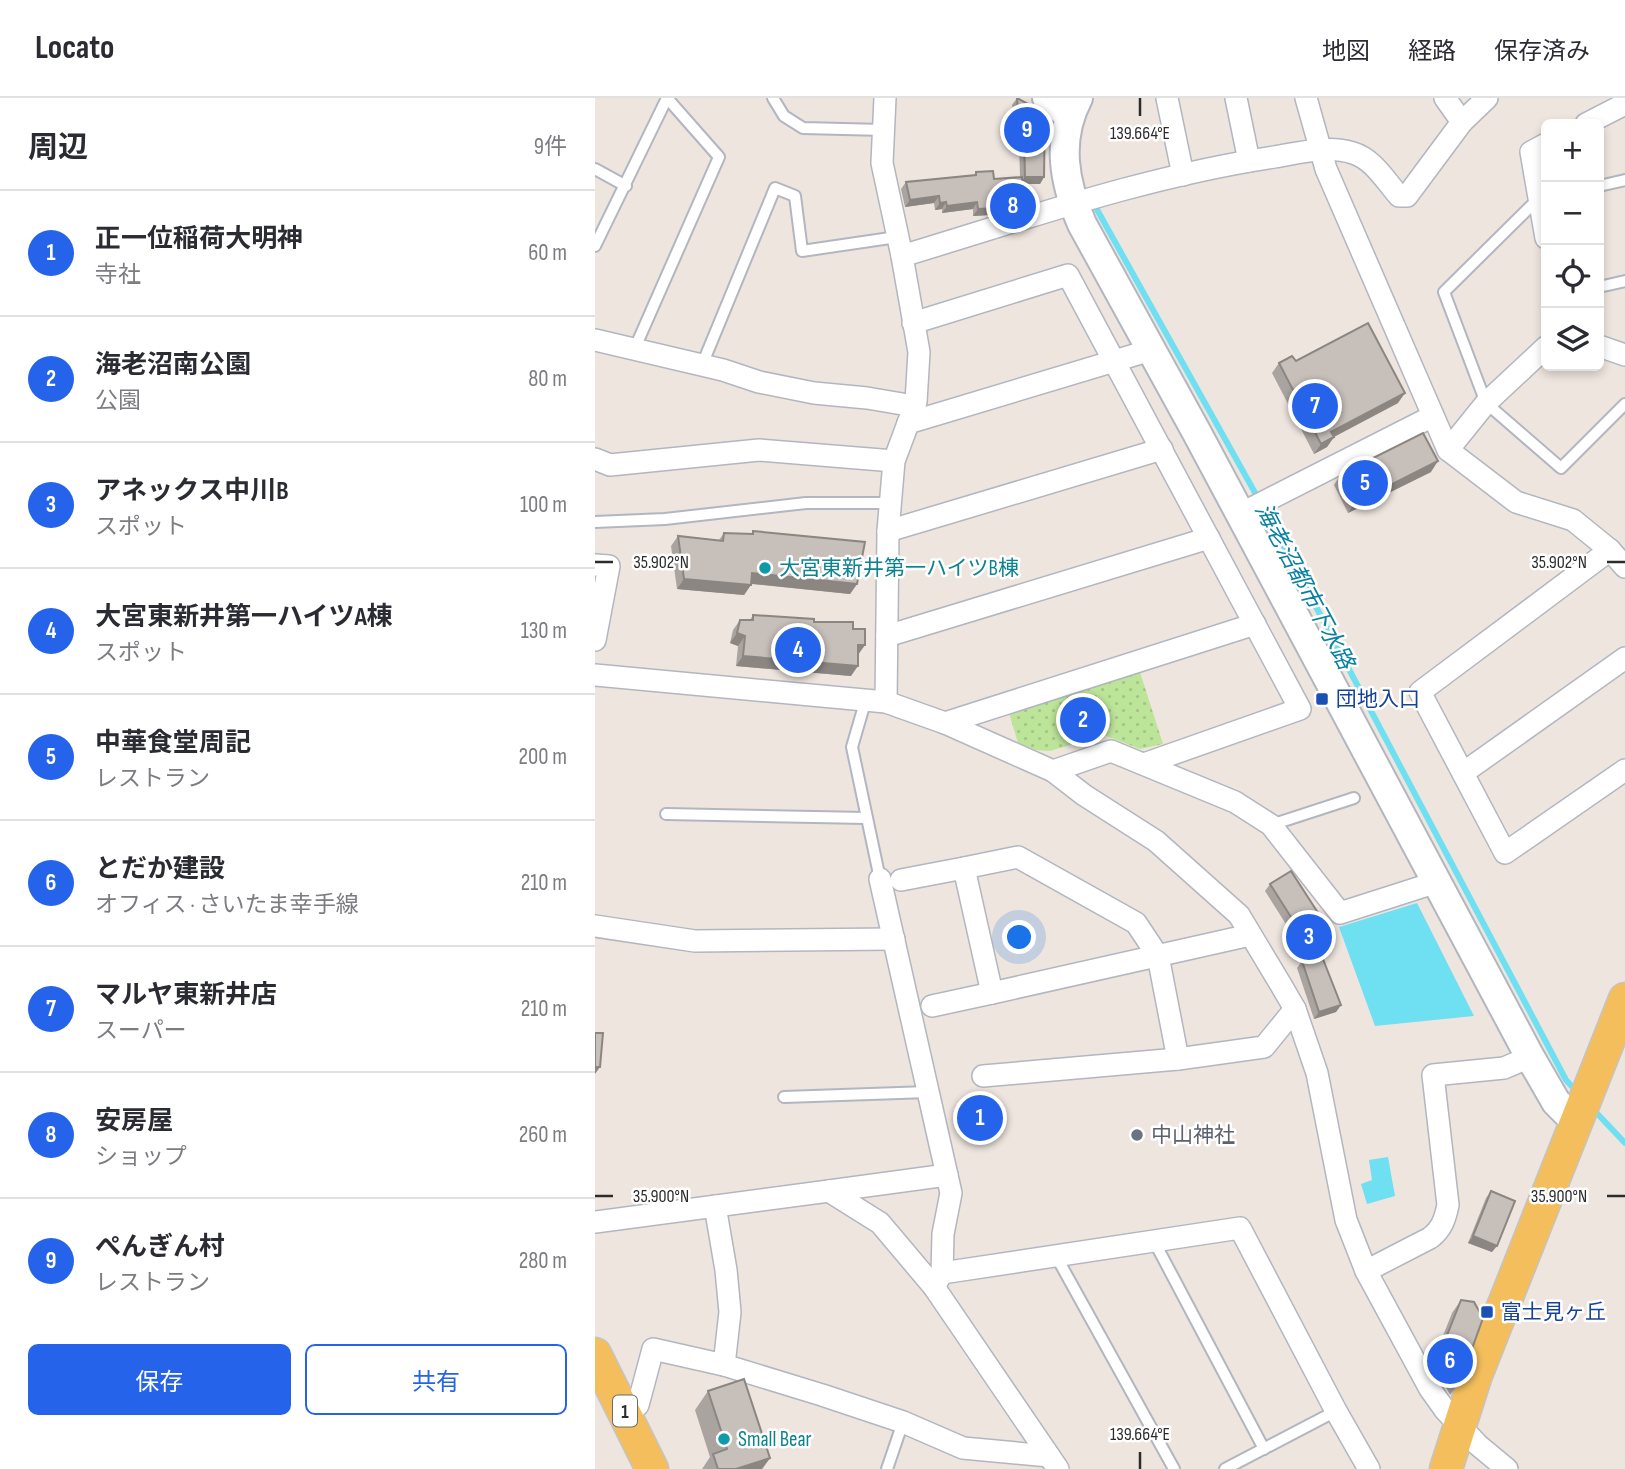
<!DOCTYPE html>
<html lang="ja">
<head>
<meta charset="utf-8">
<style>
  :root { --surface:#fff; --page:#f7f7f7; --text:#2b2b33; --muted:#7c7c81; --line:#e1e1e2; --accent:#2563eb }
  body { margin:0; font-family:"Sofia Sans Condensed","Noto Sans JP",sans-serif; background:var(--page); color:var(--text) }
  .controls { position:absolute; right:21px; top:21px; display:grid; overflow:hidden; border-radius:10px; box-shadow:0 4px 10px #0003 }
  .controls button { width:63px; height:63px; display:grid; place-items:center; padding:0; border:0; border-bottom:2px solid var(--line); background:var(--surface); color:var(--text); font:35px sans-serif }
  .you { position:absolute; left:425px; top:840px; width:24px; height:24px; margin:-18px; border:5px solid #fff; border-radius:50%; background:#1a73e8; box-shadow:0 0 0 10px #1a73e833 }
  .badge { display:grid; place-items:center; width:46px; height:46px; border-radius:50%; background:var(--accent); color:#fff; font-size:23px; font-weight:700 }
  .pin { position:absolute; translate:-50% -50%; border:4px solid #fff; box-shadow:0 2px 7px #0006 }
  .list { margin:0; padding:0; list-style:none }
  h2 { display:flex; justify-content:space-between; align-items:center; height:91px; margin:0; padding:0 28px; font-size:30px }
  h2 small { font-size:23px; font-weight:400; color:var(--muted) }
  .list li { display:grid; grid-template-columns:46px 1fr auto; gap:21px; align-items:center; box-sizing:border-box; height:126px; padding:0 28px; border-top:2px solid var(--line) }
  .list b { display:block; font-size:26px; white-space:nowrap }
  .list p { margin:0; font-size:23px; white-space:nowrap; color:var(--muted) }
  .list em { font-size:23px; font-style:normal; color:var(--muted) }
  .actions { display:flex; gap:14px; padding:21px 28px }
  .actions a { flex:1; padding:16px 0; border:2px solid var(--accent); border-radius:10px; text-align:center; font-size:24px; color:var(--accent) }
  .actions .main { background:var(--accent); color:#fff }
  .icon { flex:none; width:38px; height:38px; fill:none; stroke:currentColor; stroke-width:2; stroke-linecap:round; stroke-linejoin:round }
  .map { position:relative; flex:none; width:1030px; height:1371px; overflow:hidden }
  header { display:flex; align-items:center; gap:42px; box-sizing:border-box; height:98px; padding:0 35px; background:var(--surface); border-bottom:2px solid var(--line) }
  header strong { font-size:33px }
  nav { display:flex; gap:38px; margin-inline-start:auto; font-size:24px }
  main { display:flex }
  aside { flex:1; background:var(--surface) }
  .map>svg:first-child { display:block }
  .park { fill:url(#park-dots) }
  .water { fill:#6fdff2 }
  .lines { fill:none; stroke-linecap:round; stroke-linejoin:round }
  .stream { stroke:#6fdff2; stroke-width:6 }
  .lane-casing { stroke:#b2b6c0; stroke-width:14 }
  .street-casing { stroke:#b2b6c0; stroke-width:24 }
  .secondary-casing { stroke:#b2b6c0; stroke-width:32 }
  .primary-casing { stroke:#c4c4c4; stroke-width:35 }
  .lane { stroke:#fff; stroke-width:10 }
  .street { stroke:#fff; stroke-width:21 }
  .secondary { stroke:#fff; stroke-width:28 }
  .primary { stroke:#f4be5d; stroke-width:32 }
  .wall { fill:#aaa4a0 }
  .shaded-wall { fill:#8b8682 }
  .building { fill:#c6bfba; stroke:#8b8682; stroke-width:2 }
  .ticks { fill:none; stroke:#2c2c2c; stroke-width:2.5 }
  .culture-dot { fill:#0f9aa8; stroke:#fff; stroke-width:2.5 }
  .transit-dot { fill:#1a4fb4; stroke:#fff; stroke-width:2.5 }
  .worship-dot { fill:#6b7280; stroke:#fff; stroke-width:2.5 }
  .labels { text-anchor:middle; stroke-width:5; stroke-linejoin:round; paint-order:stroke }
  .shield { fill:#fff; stroke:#6b6b6b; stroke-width:2 }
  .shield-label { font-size:19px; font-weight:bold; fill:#2c2c2c }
  .culture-label { font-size:21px; fill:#0d838f; stroke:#fff; text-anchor:start }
  .transit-label { font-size:21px; fill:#164399; stroke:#fff; text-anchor:start }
  .worship-label { font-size:21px; fill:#5b616d; stroke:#fff; text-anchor:start }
  .water-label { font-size:23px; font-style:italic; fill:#0a80a1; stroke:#fff }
  .ticks-label { font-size:18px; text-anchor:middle; fill:#2c2c2c; stroke:#fff; stroke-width:5; stroke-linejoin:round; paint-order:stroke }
</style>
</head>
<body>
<header>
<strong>Locato</strong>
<nav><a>地図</a><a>経路</a><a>保存済み</a></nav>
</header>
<main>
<aside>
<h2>周辺<small>9件</small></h2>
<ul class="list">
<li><span class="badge">1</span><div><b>正一位稲荷大明神</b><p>寺社</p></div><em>60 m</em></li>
<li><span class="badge">2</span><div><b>海老沼南公園</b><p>公園</p></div><em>80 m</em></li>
<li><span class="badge">3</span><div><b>アネックス中川B</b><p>スポット</p></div><em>100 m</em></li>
<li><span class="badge">4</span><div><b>大宮東新井第一ハイツA棟</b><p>スポット</p></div><em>130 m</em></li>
<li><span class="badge">5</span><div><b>中華食堂周記</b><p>レストラン</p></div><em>200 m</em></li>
<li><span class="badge">6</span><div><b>とだか建設</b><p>オフィス · さいたま幸手線</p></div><em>210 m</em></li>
<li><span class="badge">7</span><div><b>マルヤ東新井店</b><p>スーパー</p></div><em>210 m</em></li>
<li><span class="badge">8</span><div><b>安房屋</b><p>ショップ</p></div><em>260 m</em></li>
<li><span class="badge">9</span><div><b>ぺんぎん村</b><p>レストラン</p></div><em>280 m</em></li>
</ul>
<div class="actions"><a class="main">保存</a><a>共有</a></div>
</aside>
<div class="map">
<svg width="1030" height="1371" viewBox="0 0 1030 1371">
  <defs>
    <pattern id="park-dots" width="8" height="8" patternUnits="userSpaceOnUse" patternTransform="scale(1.75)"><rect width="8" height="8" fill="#bde599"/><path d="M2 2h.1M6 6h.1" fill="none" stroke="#a3c584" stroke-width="1.8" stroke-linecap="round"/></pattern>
  </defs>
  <rect width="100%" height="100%" fill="#eee5de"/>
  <path class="park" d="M543,568l25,78 -23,5 -36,-14 -54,16 -15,-1 -17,-7 -11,-37z"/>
  <g class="water">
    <path d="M822,805l57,113 -99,10 -36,-99z"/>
    <path d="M793,1059l7,39 -28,8 -6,-20 11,-4 -3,-20z"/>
  </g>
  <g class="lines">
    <g class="stream">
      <path d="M500,108l173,310 298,564 11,12"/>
      <path d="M997,1010l33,35"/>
    </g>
    <g class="lane-casing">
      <g id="lane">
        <path d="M178,0l11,18 19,12 81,2"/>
        <path d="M0,71l31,17"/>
        <path d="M1004,88l26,-6"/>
        <path d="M943,101l-94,93 42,111 75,65 64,-64"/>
        <path d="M0,148l72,-148"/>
        <path d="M1004,189l26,-6"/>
        <path d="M39,252l85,-193 -52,-59"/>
        <path d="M107,267l73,-177 20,8 7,55 95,-14"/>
        <path d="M0,424l70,-3 141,-16h84"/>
        <path d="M271,601l-14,48 28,132"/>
        <path d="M71,716l200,4"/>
        <path d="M676,727l83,-27"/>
        <path d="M189,999l144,-5"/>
        <path d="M560,1145l109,206"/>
        <path d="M461,1158l118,213"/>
        <path d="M292,1371l16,-47"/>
        <path d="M630,1371l111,-58"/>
      </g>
    </g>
    <g class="street-casing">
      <g id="street">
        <path d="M290,0l-3,65 20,93 17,96 -3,50 -22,59 -6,70 -2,171"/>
        <path d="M572,0l16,77"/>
        <path d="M641,0l13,63"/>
        <path d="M711,0l20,71 122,281 68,52 57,18 37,30 15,17"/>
        <path d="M850,0l17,24"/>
        <path d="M991,26l39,-20"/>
        <path d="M951,46l-15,8 15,86"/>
        <path d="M307,158c123,-37 245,-80 372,-99 25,-4 54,-12 79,-4 20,6 32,27 46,43h8l55,-74 25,-24"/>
        <path d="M318,225l155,-48 232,434 -156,55"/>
        <path d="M0,242l128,30 36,12 55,11 53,5 47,8"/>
        <path d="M1004,248l26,9"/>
        <path d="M313,325l243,-73"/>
        <path d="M853,352l38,-47 60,-56"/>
        <path d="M0,361l15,6 149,-15 135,11"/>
        <path d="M645,416l193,-98"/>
        <path d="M293,433l274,-82"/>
        <path d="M1015,452l-190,142 85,161 120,-83"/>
        <path d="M0,467l14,1 -14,74"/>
        <path d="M292,538l322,-98"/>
        <path d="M0,577l291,27 59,21 108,48 31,24 72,46 83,74 42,70 14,24 22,64 29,147 20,51 64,118 15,21 33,35 29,24"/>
        <path d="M350,625l310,-99"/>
        <path d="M458,673l58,-20 124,51 36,23 69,88 97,-31"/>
        <path d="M868,675l162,-115"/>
        <path d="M369,770l54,-11 118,66 22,33 20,103"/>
        <path d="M285,781l71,314 -8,41 -1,39"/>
        <path d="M306,782l63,-12 28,125 -60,13"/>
        <path d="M0,828l100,15 199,-2"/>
        <path d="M397,895l258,-58"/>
        <path d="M388,978l195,-17 86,-12 31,-38"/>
        <path d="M234,1093l118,-16"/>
        <path d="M120,1108l11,64 4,42 -6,53"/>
        <path d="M0,1124l234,-31 51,32 54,64 124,182"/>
        <path d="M771,1173l64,-33c12,-9 15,-19 18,-33l-15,-130 71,-7 26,-11"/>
        <path d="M339,1189l8,-14 298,-45 96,183 33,58"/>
        <path d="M32,1317l11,-10 15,-56 71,16 98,30 81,27 60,26 86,8"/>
      </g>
    </g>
    <g class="secondary-casing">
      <g id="secondary">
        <path d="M452,0l22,17"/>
        <path d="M483,0c-22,42 -14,85 4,126l115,209 333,624 26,45 20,20"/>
      </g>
    </g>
    <g class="primary-casing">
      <g id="primary">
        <path d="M0,1256l57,115"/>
        <path d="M851,1371l30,-94 149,-376"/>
      </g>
    </g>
    <use href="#lane" class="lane"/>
    <use href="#street" class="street"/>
    <use href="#secondary" class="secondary"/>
    <use href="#primary" class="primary"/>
  </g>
  <g class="wall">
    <path d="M422,0l27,79 -4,7h-18l-4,22 -23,3 -5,6 -17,1v-7l-31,4v-4l-7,1 -1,-7 -29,4 -4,-18 5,-7 68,-7 2,-3 18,7 26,-2 -1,-35h-4l-3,-37z"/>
    <path d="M701,263l102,42 -64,34 -7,10 -13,7 -42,-81 7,-10z"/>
    <path d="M836,374l-83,41 -14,-28 7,-11z"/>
    <path d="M158,433l104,53 -7,10 -99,-10 -7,11 -67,-6 -6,-43 7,-10 41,4 5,-7 27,1z"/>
    <path d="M158,517l61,7 39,7 5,25 -7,22 -115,-10 2,-20 -8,-3 3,-13 7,-10h10z"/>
    <path d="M675,786l61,49 -5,7 -21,14 -40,-63z"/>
    <path d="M707,863l39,44 -5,7 -22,7 -17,-51z"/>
    <path d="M896,1093l1,61 -24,-9 18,-45z"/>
    <path d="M866,1202l-1,82 -10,13 -17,-34 19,-48z"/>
    <path d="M113,1293l62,67 -8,11h-60l8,-12 -15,-47z"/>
  </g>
  <g class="shaded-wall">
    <path d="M425,37h4l-5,7h-4z"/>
    <path d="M430,79h19l-4,7h-20z"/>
    <path d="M344,98l-5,7 -29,4 5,-7z"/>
    <path d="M428,102l-5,6 -23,3 -5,6 -17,1 5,-7 17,-7z"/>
    <path d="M351,104l-4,7 -7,1 5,-7z"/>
    <path d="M382,104l-4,7 -31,4 5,-7z"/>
    <path d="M810,295l-7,10 -74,39 7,-10z"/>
    <path d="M739,339l-7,10 -13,7 7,-10z"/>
    <path d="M843,363l-7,11 -83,41 7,-10z"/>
    <path d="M157,475l105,11 -7,10 -105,-11z"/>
    <path d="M89,481l67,6 -7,10 -67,-6z"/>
    <path d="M142,535l8,3 -7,10 -8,-3z"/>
    <path d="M263,547h7l-7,10z"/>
    <path d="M148,558l115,10 -7,10 -115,-10z"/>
    <path d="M736,835l-5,7 -21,14 5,-7z"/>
    <path d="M746,907l-5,7 -22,7 5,-7z"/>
    <path d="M0,969h5l-5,7z"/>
    <path d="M878,1138l24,10 -5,6 -24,-9z"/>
    <path d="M175,1360l-8,11h-26z"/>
  </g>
  <g class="building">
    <path d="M422,0l28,15 -1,64h-19l-1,-42h-4z"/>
    <path d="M398,73l1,8 28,-2 1,23 -28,2v6l-17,1 -1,-7 -30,4 -1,-4 -6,1 -1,-7 -29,4 -4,-18 70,-7v-3z"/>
    <path d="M773,225l37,70 -74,39 3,5 -13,7 -42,-81 13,-7 4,5z"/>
    <path d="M828,335l15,28 -83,42 -14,-29z"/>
    <path d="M158,433l112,11 -8,42 -105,-11 -1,12 -67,-6 -6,-43 45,5 1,-8 29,1z"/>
    <path d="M158,517l61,4v3h39v7h12v16h-7v21l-115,-10 2,-20 -8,-3 3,-13h13z"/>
    <path d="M696,773l40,62 -21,14 -40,-63z"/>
    <path d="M726,856l20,51 -22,7 -17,-51z"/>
    <path d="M0,935h8l-3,34h-5z"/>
    <path d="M896,1093l24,10 -18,45 -24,-10z"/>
    <path d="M866,1202l13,2 9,16 -23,64 -18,-34z"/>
    <path d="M149,1281l26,79 -34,11h-18l-5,-15 14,-5 -19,-58z"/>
  </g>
  <path class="ticks" d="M545,0v18M0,464h18M1012,464h18M0,1098h18M1012,1098h18M545,1354v17"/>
  <g class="culture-dot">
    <circle cx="170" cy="470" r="7"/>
    <circle cx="129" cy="1341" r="7"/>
  </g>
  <g class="transit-dot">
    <rect x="720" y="594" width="14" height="14" rx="3.5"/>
    <rect x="885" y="1207" width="14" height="14" rx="3.5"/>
  </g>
  <circle class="worship-dot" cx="542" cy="1037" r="7"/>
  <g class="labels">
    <rect class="shield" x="18" y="1297.5" width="24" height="31" rx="5"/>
    <g class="shield-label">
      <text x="30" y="1320">1</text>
    </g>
    <g class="culture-label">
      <text x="184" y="477">大宮東新井第一ハイツB棟</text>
      <text x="143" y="1348">Small Bear</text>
    </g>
    <g class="transit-label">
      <text x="741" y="608">団地入口</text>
      <text x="906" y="1221">富士見ヶ丘</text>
    </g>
    <g class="worship-label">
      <text x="556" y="1044">中山神社</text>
    </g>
    <g class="water-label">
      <text transform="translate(710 488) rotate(62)" y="8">海老沼都市下水路</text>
    </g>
  </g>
  <g class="ticks-label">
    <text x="545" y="41">139.664°E</text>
    <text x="66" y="470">35.902°N</text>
    <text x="964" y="470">35.902°N</text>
    <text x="66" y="1104">35.900°N</text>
    <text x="964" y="1104">35.900°N</text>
    <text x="545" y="1342">139.664°E</text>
  </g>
</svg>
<div class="controls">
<button>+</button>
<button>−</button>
<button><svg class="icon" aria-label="locate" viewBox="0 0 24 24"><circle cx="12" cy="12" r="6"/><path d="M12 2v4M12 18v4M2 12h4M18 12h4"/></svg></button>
<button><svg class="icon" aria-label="layers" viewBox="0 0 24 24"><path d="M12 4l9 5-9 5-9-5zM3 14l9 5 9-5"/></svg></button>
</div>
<div class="you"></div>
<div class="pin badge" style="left:385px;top:1020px">1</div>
<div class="pin badge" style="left:488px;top:622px">2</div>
<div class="pin badge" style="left:714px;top:839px">3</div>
<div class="pin badge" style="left:203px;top:552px">4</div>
<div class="pin badge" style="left:770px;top:385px">5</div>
<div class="pin badge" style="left:855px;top:1263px">6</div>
<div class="pin badge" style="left:720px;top:308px">7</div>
<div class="pin badge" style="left:418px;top:108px">8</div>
<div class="pin badge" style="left:432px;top:32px">9</div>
</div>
</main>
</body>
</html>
